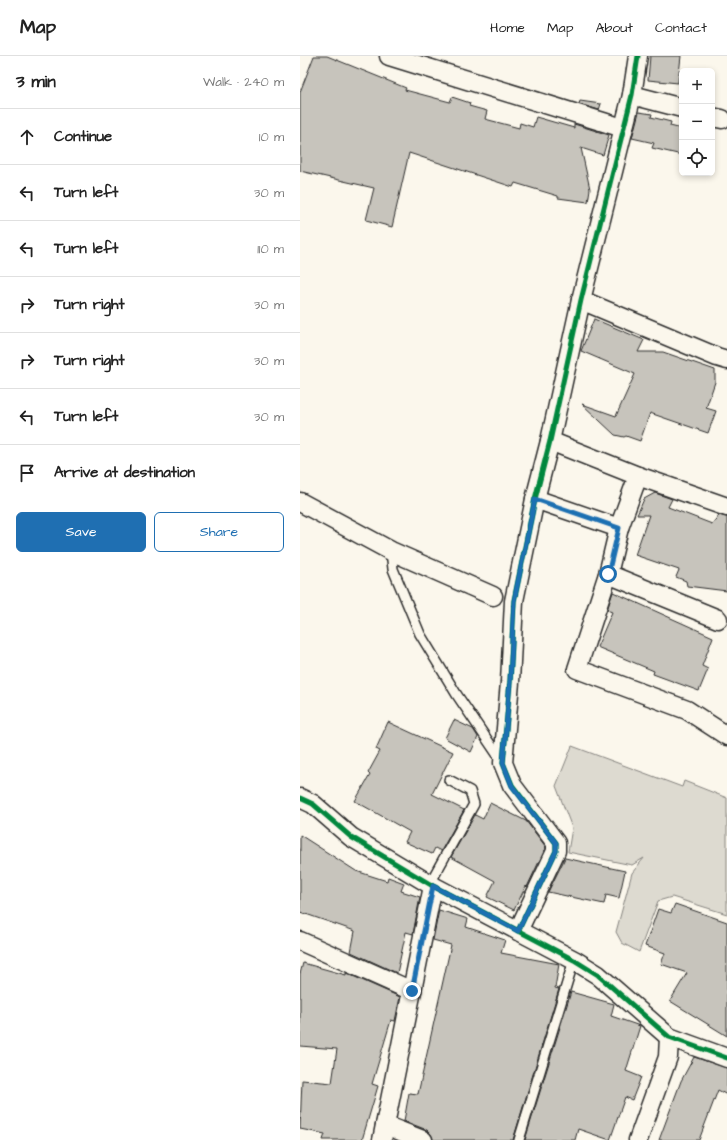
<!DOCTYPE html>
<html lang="en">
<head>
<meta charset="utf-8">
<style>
  :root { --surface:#fff; --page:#f6f6f6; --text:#222; --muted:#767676; --line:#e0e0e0; --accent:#1f6fb2 }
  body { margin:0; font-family:"Architects Daughter",sans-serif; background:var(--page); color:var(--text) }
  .controls { position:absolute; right:12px; top:12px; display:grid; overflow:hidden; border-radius:6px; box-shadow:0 2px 6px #0003 }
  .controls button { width:36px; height:36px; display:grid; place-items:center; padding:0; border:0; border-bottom:1px solid var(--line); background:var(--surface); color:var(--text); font:20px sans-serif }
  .stop { position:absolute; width:12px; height:12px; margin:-9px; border:3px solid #1f6fb2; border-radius:50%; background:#fff }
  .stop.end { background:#1f6fb2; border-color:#fff; box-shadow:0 1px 4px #0008 }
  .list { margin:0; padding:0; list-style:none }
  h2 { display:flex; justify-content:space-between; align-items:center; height:52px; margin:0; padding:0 16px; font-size:17px }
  h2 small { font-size:13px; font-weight:400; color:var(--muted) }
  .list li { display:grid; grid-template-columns:26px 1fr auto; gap:12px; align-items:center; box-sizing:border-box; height:56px; padding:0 16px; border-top:1px solid var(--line) }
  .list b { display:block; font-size:15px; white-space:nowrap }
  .list em { font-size:13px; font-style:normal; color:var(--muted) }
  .actions { display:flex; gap:8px; padding:12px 16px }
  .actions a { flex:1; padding:9px 0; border:1px solid var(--accent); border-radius:6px; text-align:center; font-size:14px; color:var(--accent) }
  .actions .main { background:var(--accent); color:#fff }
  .icon { flex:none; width:22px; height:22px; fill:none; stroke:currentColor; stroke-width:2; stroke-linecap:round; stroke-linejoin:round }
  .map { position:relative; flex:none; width:427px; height:1084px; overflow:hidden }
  header { display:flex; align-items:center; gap:24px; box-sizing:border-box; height:56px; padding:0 20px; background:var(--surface); border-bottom:1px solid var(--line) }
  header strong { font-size:19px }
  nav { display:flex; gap:22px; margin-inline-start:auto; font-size:14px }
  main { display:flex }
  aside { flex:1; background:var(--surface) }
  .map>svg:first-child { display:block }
  .green { fill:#dddad0; stroke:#84827e }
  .building { fill:#c7c4bc; stroke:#2b2b2b }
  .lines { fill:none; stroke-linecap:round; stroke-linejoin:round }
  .lane-casing { stroke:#2b2b2b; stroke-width:12 }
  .street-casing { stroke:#2b2b2b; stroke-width:21 }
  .lane { stroke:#fbf7ec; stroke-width:9 }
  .street { stroke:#fbf7ec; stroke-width:18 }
  .cycleway-casing { stroke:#fbf7ec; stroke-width:8 }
  .cycleway { stroke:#00873e; stroke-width:5 }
  .route { stroke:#1f6fb2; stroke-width:5 }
</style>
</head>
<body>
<header>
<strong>Map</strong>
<nav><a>Home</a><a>Map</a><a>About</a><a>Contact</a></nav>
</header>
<main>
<aside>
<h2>3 min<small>Walk · 240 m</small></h2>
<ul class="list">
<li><svg class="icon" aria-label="ahead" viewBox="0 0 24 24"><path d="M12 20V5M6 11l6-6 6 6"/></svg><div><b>Continue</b></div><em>10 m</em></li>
<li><svg class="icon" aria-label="left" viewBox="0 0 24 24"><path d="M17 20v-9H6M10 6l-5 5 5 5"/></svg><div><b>Turn left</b></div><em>30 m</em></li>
<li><svg class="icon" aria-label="left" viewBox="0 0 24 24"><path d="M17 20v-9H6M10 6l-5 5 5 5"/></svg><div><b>Turn left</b></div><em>110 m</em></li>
<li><svg class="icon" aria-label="right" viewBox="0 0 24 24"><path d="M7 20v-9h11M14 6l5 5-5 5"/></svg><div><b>Turn right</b></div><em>30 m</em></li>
<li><svg class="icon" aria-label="right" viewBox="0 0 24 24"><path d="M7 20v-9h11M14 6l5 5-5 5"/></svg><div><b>Turn right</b></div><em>30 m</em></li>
<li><svg class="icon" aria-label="left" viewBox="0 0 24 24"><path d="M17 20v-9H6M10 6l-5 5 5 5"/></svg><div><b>Turn left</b></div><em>30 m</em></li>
<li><svg class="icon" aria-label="arrive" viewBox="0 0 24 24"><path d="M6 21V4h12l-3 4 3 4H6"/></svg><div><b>Arrive at destination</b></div></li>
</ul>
<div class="actions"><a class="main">Save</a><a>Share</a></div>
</aside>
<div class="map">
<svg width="427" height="1084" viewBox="0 0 427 1084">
  <rect width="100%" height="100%" fill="#fbf7ec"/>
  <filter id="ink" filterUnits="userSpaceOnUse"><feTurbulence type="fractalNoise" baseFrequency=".025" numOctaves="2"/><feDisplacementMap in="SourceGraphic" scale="8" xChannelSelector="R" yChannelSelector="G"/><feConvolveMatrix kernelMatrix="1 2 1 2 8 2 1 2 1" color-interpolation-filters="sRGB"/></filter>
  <g filter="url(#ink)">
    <path class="green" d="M272,690l110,41 2,-6 43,17v116l-55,-17 -14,4 -19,51 -17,-9 -6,-11 16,-59 12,-15 -12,7 -64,-13 4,-24 -16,-42z"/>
    <g class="building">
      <path d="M14,0h13l79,32 -1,2 45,12 2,-5 18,6 -1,3 18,5 -2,8 34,9 1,-5 13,4 3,-10 38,11v-4l35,11 -6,20 -22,-7 9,41 -2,13 -30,-4v-2l-43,-13 -2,4 -104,-34 -17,74 -26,-7 8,-32 -74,-17v-79z"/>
      <path d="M350,0h31l-3,27 -30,-3z"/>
      <path d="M280,45l21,3 -2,6 -20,-6z"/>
      <path d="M339,56l13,2 -1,3 20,5 -1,4 12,3v26l-30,-7 2,-5 -22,-5z"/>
      <path d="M294,263l50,21 -6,12h25l52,18v12l-9,26 10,3 -8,22 -58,-20 -10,28 -14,-5 -2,1 -9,-2 -33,-31 34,12 19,-42 -54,-23z"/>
      <path d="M355,437l17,6 -4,8 44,17 7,-9 8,2v74l-40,-5 -1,-5 -10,-4 3,-7 -44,-15 14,-40h-12l7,-16z"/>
      <path d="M313,536l100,45 -11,29 6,3 -9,22 -46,-17 1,-3 -57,-24 15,-35 -5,-2z"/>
      <path d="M154,664l19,9 5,8 -7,15 -26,-14z"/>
      <path d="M88,666l65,30 -21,42 32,16 -23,41 -6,-3 -3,6 -27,-12 5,-10 -55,-31 15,-26 -2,-2 12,-22 -4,-2z"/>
      <path d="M190,747l36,18 20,26 -19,40 -1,-1 -12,24 -27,-13 8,-16 -44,-24 24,-42 8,4z"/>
      <path d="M0,779l56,36 31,10 1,-4 16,6 -3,8 19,6 -7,37 -7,-2 -9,41 -46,-21 4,-21 -55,-19z"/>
      <path d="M265,802l60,13 -6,27 -13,-3 -2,9 -56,-12z"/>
      <path d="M375,848l52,18v114l-57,-35 17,-28 -26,-9 4,-11 -20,-7 13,-37 13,4z"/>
      <path d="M139,854l29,9 -2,8 39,13 -4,13 58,11 -4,24 4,1 -46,151h-80l-2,-6 -4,-4 -23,-9 5,-28 9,1 33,-149 -18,-5z"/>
      <path d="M3,907l43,12v-2l54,24 -5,24 -4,-1 -19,64 6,2 -16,54h-39l2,-6 -25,-5 2,-49 30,3 5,-34 -37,-3v-72z"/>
      <path d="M271,936l43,12 -3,12 29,10 -14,45 15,6 -9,23 -7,-3 -15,43 -32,-11 -3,11h-50z"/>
      <path d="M394,1001l33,11v27l-9,-5 -19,50h-40l22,-59z"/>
    </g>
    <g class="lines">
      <g class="lane-casing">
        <g id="lane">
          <path d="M91,495l2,18 27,65 37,61 44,65"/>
          <path d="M133,830l1,-10 40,-72 -4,-13 -21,-11"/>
          <path d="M219,1084l55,-180"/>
        </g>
      </g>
      <g class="street-casing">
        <g id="street">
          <path d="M89,0l234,72"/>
          <path d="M332,39l50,13"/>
          <path d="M412,61l10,2"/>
          <path d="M281,244l136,57 10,3"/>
          <path d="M250,385l88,35 89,31"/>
          <path d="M338,420l-19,52 -11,46 -31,95 110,41 40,26"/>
          <path d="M235,443l84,29"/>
          <path d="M0,446l91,49 102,45"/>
          <path d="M308,518l110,45"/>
          <path d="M0,742l13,6 38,33 82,49 141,74 24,15 71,62 58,21"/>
          <path d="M218,875l38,-80v-8l-44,-58 -9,-22 7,-81 4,-81 21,-102 15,-58 31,-141 51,-205 6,-39"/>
          <path d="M0,885l112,50"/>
          <path d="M85,1069l38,15"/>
          <path d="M82,1084l51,-254"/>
          <path d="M338,1084l30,-83 1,-20"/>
        </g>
      </g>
      <use href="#lane" class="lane"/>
      <use href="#street" class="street"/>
      <g class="cycleway-casing">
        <g id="cycleway">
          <path d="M0,742l13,6 38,33 82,49 141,74 24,15 71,62 58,21"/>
          <path d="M218,875l38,-80v-8l-44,-58 -9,-22 7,-81 4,-81 21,-102 15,-58 31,-141 51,-205 6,-39"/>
        </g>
      </g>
      <use href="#cycleway" class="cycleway"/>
    </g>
  </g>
  <g class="lines" filter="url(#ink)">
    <path class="route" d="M112,935l21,-105 85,45 38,-80v-8l-44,-57 -9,-23 7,-81 4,-81 21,-102 84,29 -11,46"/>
  </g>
</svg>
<div class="controls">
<button>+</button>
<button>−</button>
<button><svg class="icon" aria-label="locate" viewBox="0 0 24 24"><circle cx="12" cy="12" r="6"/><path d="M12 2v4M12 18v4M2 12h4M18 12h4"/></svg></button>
</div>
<div class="stop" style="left:308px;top:518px"></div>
<div class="stop end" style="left:112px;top:935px"></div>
</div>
</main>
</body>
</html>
